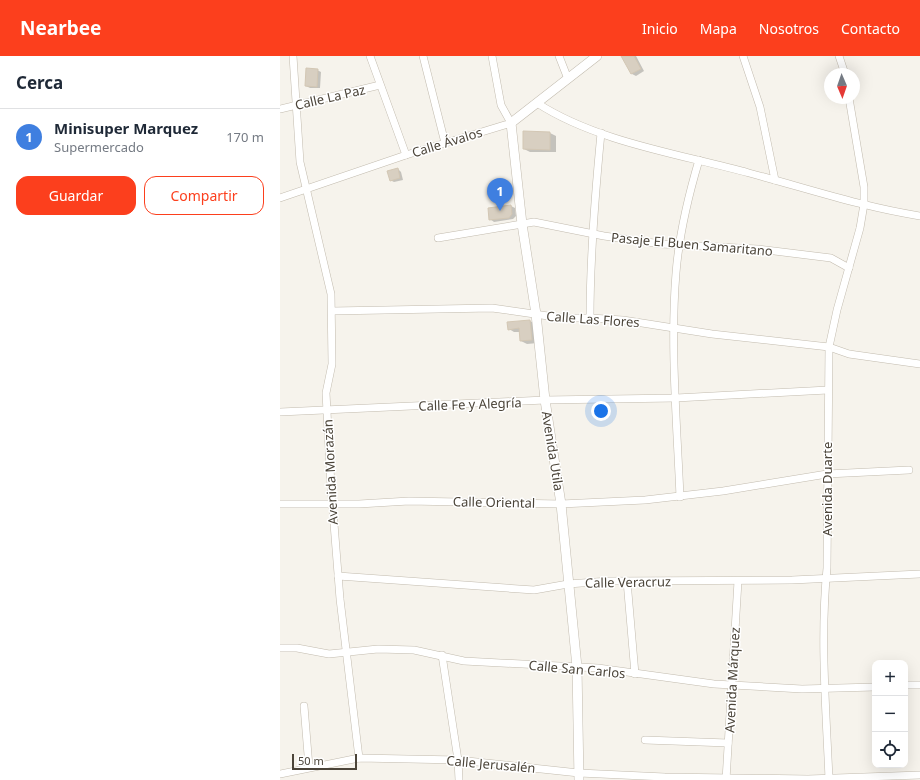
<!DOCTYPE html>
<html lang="es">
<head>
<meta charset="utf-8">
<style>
  :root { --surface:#fff; --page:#f2f2f3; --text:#1f2937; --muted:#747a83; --line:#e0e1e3; --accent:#fc3f1d }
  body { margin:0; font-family:"Noto Sans",sans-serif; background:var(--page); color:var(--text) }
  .controls { position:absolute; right:12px; bottom:12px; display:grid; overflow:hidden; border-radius:8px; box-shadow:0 4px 16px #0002 }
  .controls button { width:36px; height:36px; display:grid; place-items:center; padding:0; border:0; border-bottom:1px solid var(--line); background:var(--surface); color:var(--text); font:20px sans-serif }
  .compass { position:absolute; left:544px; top:12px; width:36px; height:36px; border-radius:50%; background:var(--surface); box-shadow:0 4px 16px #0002; rotate:178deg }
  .scale { position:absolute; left:12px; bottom:10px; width:65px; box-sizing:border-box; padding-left:4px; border:2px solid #4b4439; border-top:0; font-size:11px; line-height:14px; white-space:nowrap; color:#4b4439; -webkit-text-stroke:3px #fff; paint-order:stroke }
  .you { position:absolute; left:321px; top:355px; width:14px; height:14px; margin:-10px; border:3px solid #fff; border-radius:50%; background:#1a73e8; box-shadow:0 0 0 6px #1a73e833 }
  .badge { display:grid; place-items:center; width:26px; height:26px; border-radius:50%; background:var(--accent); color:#fff; font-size:13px; font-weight:700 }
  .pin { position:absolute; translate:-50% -33px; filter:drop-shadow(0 1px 2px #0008) }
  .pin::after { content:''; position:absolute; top:21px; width:14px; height:12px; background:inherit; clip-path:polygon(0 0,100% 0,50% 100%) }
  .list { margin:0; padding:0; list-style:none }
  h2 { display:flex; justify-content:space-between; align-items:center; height:52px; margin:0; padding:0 16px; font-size:17px }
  h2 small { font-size:13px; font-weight:400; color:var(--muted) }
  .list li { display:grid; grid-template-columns:26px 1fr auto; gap:12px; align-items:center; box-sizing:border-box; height:56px; padding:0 16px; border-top:1px solid var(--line) }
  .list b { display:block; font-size:15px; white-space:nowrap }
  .list p { margin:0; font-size:13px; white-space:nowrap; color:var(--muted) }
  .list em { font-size:13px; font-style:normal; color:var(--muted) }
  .actions { display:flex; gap:8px; padding:12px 16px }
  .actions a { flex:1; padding:9px 0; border:1px solid var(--accent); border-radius:12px; text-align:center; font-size:14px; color:var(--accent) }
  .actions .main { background:var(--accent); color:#fff }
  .icon { flex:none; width:22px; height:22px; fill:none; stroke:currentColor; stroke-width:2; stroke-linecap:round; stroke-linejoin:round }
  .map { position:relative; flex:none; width:640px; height:724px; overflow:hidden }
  header { display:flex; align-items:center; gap:24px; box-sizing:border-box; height:56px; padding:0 20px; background:var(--accent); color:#fff }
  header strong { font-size:19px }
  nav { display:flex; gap:22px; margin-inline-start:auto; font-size:14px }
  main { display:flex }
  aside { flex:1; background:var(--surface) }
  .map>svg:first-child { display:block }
  .shadow { fill:#0003 }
  .building { fill:#d8cfc1; stroke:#d3c7b4 }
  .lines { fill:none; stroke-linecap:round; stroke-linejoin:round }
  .minor-casing { stroke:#c2bbae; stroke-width:8 }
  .tertiary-casing { stroke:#c2bbae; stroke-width:10 }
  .minor { stroke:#fff; stroke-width:7 }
  .tertiary { stroke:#fff; stroke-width:9 }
  .labels { text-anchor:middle; stroke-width:3; stroke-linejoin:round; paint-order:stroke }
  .street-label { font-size:13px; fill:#4b4439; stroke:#fff }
</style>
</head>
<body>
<header>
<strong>Nearbee</strong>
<nav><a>Inicio</a><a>Mapa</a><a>Nosotros</a><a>Contacto</a></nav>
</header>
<main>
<aside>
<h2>Cerca<small></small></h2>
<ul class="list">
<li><span class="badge" style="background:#3f7fe0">1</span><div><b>Minisuper Marquez</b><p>Supermercado</p></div><em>170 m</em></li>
</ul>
<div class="actions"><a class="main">Guardar</a><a>Compartir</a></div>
</aside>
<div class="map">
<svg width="640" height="724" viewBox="0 0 640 724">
  <rect width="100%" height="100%" fill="#f6f3ec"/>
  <g class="shadow">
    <path d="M342,0h14l8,15 -8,5 -4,-2z"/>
    <path d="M37,14l4,2 -1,16h-10l-4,-2z"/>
    <path d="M244,76l26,1 6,3v16h-26l-6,-3z"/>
    <path d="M118,113l3,3 2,8 -9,2 -4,-2z"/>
    <path d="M231,150l4,2 1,8 -3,3 -19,3 -4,-3 -1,-11z"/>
    <path d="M250,265l6,3 2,19 -11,1 -6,-3 -1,-9h-6l-5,-3 -1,-6z"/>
  </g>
  <g class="building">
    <path d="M341,0h13l7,13 -10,5z"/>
    <path d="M26,12l12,1 -1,18 -12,-1z"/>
    <path d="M243,75l27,1v18l-27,-1z"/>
    <path d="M118,112l2,10 -10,3 -3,-10z"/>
    <path d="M231,149l1,9 -3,4 -20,2 -1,-12z"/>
    <path d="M250,264l2,20 -12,1 -1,-13 -11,2 -1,-8z"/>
  </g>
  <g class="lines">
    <g class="minor-casing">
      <g id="minor">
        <path d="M13,0l7,106 31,132 1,70 -6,29 5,93 9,113 19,159"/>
        <path d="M90,0l36,99"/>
        <path d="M143,0l22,87"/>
        <path d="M279,0l9,23"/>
        <path d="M463,0l17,51 15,73"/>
        <path d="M559,0l6,18"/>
        <path d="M257,47c60,39 143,51 212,70 57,15 113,34 171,43"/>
        <path d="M0,53l100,-24"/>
        <path d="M0,142l126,-43 105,-32 -10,-18 -9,-49"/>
        <path d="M158,182l96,-16 70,14 57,8 97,5 73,9 18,10"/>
        <path d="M52,255l160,-3 70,10h28l33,2 89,14 117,13 20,7 71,10"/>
        <path d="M310,262c0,-62 5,-123 11,-185"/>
        <path d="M0,356l265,-12 131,-2 152,-8"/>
        <path d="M400,441c-3,-73 -10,-152 -4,-224 3,-38 12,-76 23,-113"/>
        <path d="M0,448h79l50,-3 152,3 84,-4 78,-9 104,-17 82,-4"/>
        <path d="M58,520l196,14 34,-6 41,-3 183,-1 128,-6"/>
        <path d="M347,525l8,93"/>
        <path d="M0,592h17l32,6 49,-5 36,1 50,11 134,7 116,16 88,5 73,-2"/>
        <path d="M162,599l16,105 1,20"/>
        <path d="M625,629h15"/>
        <path d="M24,650l5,61"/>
        <path d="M365,684l83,3"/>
        <path d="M0,718l79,-16 99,2 121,13 86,4 143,2 112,-4"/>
        <path d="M549,723c-3,-71 -9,-141 -2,-211l2,-221 8,-37 23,-82 4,-24v-17l-15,-89"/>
        <path d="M446,724l12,-199"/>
      </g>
    </g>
    <g class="tertiary-casing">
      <path id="tertiary" d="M299,724l-2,-113 -16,-163 -16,-104 -9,-86 -14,-90 -11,-101 86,-67"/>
    </g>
    <use href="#minor" class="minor"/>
    <use href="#tertiary" class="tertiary"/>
  </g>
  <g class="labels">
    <g class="street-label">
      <text transform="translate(50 41) rotate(-13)" y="5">Calle La Paz</text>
      <text transform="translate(167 86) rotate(-17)" y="5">Calle Ávalos</text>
      <text transform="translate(412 188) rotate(5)" y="5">Pasaje El Buen Samaritano</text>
      <text transform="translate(313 263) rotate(4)" y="5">Calle Las Flores</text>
      <text transform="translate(190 348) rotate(-2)" y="5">Calle Fe y Alegría</text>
      <text transform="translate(273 395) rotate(81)" y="5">Avenida Utila</text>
      <text transform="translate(50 416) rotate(-93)" y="5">Avenida Morazán</text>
      <text transform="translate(547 433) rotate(-90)" y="5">Avenida Duarte</text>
      <text transform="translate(214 446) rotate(1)" y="5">Calle Oriental</text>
      <text transform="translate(348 526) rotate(-1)" y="5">Calle Veracruz</text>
      <text transform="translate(297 613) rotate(5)" y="5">Calle San Carlos</text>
      <text transform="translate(452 624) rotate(-87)" y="5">Avenida Márquez</text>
      <text transform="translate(211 708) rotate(5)" y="5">Calle Jerusalén</text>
    </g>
  </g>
</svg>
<div class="controls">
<button>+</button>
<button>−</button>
<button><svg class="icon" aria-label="locate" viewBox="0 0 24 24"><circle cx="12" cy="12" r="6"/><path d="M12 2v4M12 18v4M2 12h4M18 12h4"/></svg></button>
</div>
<svg class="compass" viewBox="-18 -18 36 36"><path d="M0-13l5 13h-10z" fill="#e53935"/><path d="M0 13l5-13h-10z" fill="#747a83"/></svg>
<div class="scale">50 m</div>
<div class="you"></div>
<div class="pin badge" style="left:220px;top:155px;background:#3f7fe0">1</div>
</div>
</main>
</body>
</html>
